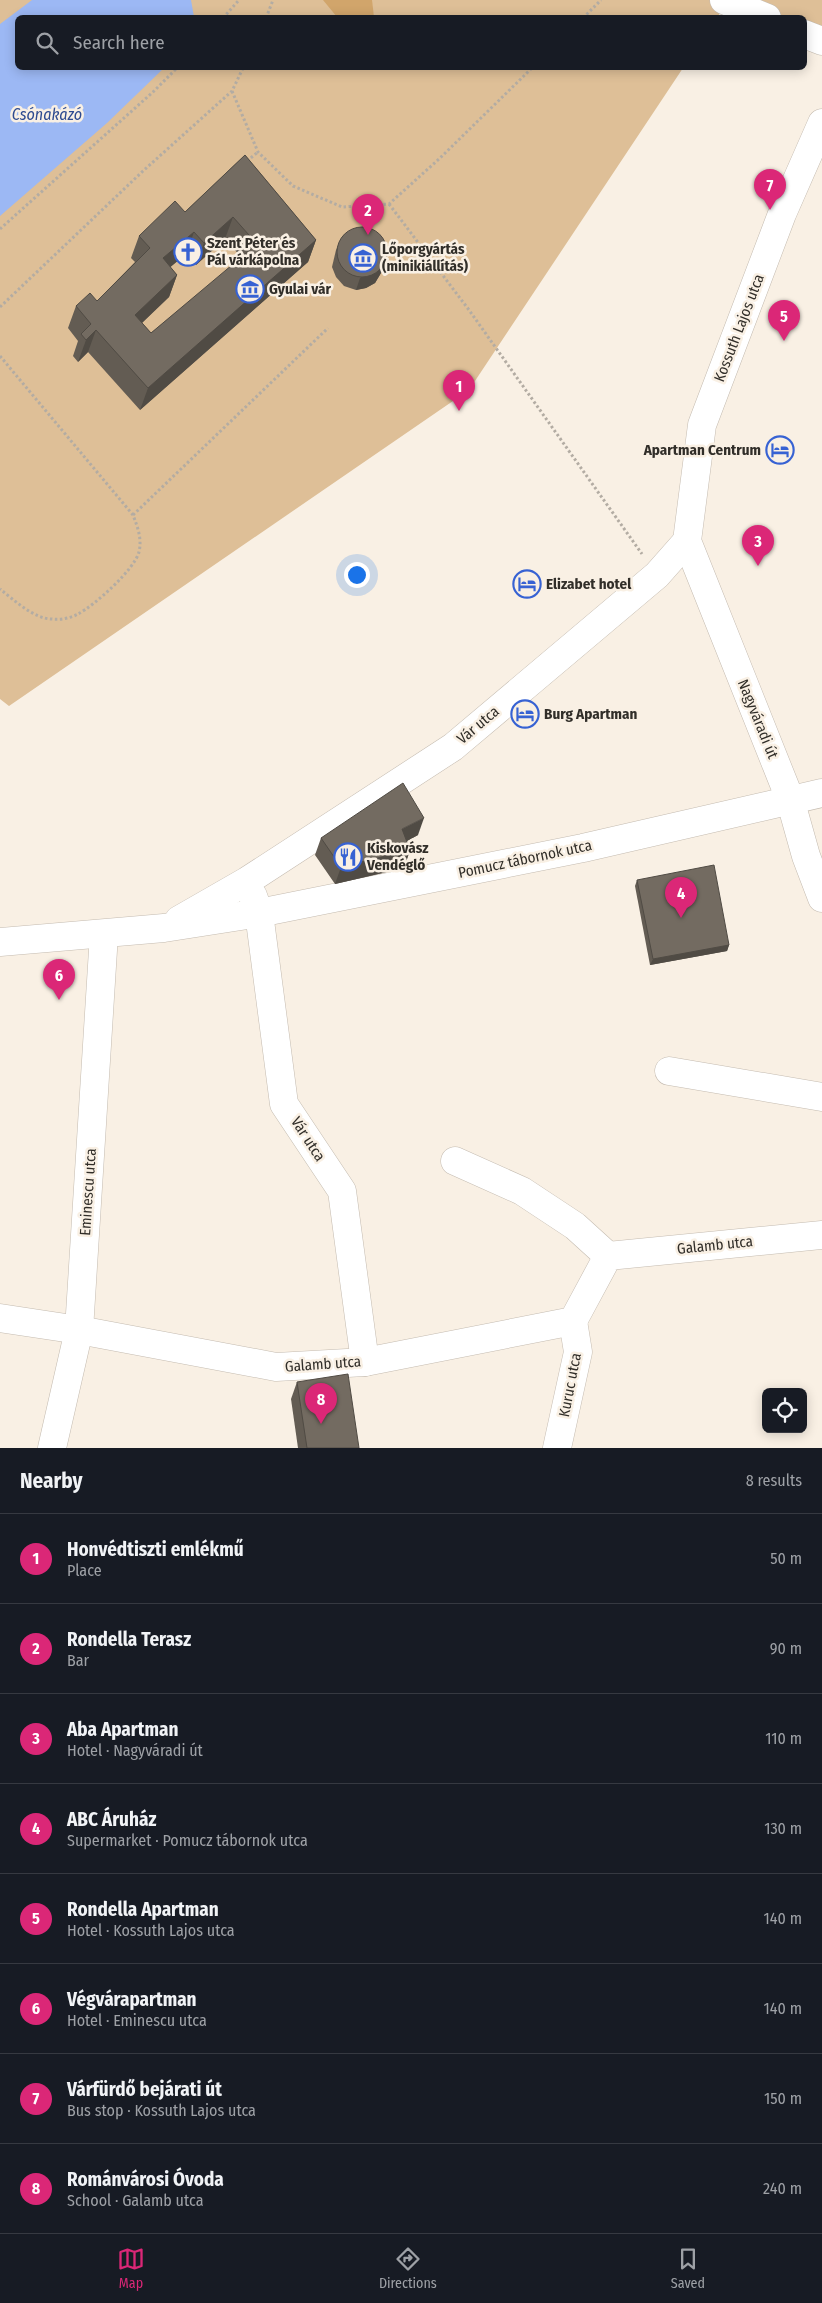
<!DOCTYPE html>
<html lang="en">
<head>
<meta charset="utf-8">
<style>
  :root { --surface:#171b24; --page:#242831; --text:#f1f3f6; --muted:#9ea1a6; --line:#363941; --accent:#db2777 }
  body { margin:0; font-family:"Fira Sans Condensed",sans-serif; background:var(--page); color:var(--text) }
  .controls { position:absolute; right:15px; bottom:15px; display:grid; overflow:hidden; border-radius:8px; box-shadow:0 2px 12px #0003 }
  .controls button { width:45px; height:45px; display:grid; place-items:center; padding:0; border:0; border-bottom:1px solid var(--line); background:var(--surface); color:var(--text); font:25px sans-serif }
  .you { position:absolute; left:356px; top:574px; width:18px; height:18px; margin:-12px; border:4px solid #fff; border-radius:50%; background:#1a73e8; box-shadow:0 0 0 8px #1a73e833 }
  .badge { display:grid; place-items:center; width:32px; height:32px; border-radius:50%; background:var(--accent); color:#fff; font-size:16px; font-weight:700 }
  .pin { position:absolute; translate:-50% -41px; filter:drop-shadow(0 1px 2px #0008) }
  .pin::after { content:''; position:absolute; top:26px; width:18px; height:15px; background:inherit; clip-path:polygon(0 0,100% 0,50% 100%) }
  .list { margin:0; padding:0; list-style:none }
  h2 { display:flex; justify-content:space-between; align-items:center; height:65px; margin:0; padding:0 20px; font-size:21px }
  h2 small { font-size:16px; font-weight:400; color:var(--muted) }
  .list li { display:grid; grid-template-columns:32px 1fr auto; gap:15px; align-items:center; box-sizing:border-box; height:90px; padding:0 20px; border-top:1px solid var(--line) }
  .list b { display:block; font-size:19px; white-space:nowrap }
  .list p { margin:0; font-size:16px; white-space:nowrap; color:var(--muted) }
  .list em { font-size:16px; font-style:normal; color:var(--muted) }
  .icon { flex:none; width:28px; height:28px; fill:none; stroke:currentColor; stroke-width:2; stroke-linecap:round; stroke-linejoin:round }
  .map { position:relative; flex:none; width:822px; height:1448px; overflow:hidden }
  .search { position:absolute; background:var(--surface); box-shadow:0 2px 12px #0003; left:15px; right:15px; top:15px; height:55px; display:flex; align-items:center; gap:12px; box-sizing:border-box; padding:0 18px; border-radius:8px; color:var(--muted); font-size:19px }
  .sheet { height:785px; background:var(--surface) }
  nav { display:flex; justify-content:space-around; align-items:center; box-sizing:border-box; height:70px; border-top:1px solid var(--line); background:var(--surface); font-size:14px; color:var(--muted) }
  nav a { display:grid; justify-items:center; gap:2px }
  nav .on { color:var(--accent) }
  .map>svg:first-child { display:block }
  .green { fill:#debf97 }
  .forest { fill:#d1a56b }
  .water { fill:#9cb8f4 }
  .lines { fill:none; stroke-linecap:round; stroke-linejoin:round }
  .minor-casing { stroke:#c4bbb0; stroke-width:29 }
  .path { stroke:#b3aca3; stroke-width:3; stroke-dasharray:2.5 2.5; stroke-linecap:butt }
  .minor { stroke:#fff; stroke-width:28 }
  .wall { fill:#635c53; fill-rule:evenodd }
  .shaded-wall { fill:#504b44 }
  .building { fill:#736b61; stroke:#504b44; fill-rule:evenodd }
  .labels { text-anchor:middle; stroke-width:5; stroke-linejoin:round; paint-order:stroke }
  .poi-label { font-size:15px; font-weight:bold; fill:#312e29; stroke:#f9f0e4; text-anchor:start }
  .street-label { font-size:15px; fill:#312e29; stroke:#f9f0e4 }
  .water-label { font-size:16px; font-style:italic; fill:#2d4a90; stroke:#f9f0e4 }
</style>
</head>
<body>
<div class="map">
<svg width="822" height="1448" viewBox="0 0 822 1448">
  <rect width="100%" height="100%" fill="#f9f0e4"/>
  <path class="green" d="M0,0h822v41l-17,-7 -1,-16 -37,-1 -40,-16 -10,17h-699v50h665l-214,322 -460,316 -9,-7z"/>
  <path class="forest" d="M323,0h49l2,17h-37z"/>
  <path class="water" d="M32,0h159l3,17 -176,1v50h146l-57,55 -107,93v-192z"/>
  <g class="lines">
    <g class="minor-casing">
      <g id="minor">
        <path d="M724,0l43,18"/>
        <path d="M804,34l18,7"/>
        <path d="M822,123l-40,91 -80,211 -15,116 103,258 16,57 16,42"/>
        <path d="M253,896l6,17 25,191 58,87 23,171"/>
        <path d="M179,920l68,-39 206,-134 204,-172 30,-34"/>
        <path d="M0,942l164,-14 95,-15 324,-65 239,-55"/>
        <path d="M669,1071l153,26"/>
        <path d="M455,1161l67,30 53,35 33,30"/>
        <path d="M0,1318l79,12 197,37 89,-5 208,-41 35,-65 214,-21"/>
        <path d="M52,1448l27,-118 25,-396"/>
        <path d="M557,1448l21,-96 -5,-31"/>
      </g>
    </g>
    <g class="path">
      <path d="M223,18l16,-18"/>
      <path d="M266,18l7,-18"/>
      <path d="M583,18l18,-18"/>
      <path d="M232,91l26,61 35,34 49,21 47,-3 50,-45 93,-91"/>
      <path d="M247,161l11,-9"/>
      <path d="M389,204l80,106 173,244"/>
      <path d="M0,229l153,-137 24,-24"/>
      <path d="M0,307l143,-136 89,-80 11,-23"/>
      <path d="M0,356l133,159c5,13 9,24 6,37 -5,18 -44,53 -61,62 -7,4 -17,6 -26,5 -18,0 -38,-19 -52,-30"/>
      <path d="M133,515l195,-187"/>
    </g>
    <use href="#minor" class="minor"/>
  </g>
  <g class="wall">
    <path d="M245,155l71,85 -8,22 -168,148 -52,-58 -10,10 -5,-6 5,-15 -10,-13 8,-22 21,-5 38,-39 -4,-4 8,-22 46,-24zM225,239l17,19 -91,75 -9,-10 27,-26 8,-22 -7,-8 16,-13 10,11z"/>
    <path d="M341,239l45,23 -5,11 -6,10 -9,5 -10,2 -12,-4 -8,-9 -4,-10 4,-17z"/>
    <path d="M418,835l-11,6 3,9 -6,18 -69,16 -20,-29 6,-17z"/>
    <path d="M637,880l92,65 -2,6 -77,14 -15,-79z"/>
    <path d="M297,1382l62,66h-61l-7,-49z"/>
  </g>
  <g class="shaded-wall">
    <path d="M233,217l-8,22 -29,26 8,-22z"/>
    <path d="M194,232l-8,22 -31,26 8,-22z"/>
    <path d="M316,240l-8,22 -168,148 8,-22z"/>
    <path d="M386,262l-5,11 -6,10 -9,5 -10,2 4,-12z"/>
    <path d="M177,275l-8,22 -42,40 8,-22z"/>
    <path d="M96,330l-8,22 -10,10 8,-22z"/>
    <path d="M424,818l-6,17 -22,12 6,-18z"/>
    <path d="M410,850l-6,18 -69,16 6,-17z"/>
    <path d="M729,945l-2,6 -77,14 3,-6z"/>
  </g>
  <g class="building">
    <path d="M245,155l71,85 -168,148 -52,-58 -10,10 -5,-6 10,-10 -15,-18 14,-13 7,8 53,-53 -11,-12 36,-35 10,11zM233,217l24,27 -106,89 -16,-18 42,-40 -14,-17 31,-26 10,11z"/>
    <circle cx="362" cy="252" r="25"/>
    <path d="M403,783l21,35 -22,11 8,21 -69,17 -20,-29z"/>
    <path d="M714,865l15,80 -76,14 -16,-79z"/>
    <path d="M348,1374l11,74h-52l-10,-66z"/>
  </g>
  <defs>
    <g id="church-ring" transform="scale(1.4375)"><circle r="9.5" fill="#f9f0e4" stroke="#3762d3" stroke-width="1.5"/><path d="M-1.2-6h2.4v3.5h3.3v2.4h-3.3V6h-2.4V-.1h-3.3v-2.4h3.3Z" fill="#3762d3"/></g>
    <g id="museum-ring" transform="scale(1.4375)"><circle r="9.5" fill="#f9f0e4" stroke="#3762d3" stroke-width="1.5"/><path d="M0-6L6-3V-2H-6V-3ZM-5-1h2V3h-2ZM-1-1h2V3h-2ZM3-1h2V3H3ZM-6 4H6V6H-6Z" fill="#3762d3"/></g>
    <g id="hotel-ring" transform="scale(1.4375)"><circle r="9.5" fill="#f9f0e4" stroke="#3762d3" stroke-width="1.5"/><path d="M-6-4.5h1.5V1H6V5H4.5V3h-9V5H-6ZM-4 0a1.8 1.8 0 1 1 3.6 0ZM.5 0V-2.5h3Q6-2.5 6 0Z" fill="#3762d3"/></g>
    <g id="restaurant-ring" transform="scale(1.4375)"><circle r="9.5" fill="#f9f0e4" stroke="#3762d3" stroke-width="1.5"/><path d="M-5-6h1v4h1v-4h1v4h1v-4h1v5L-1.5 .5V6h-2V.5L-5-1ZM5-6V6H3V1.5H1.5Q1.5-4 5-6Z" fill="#3762d3"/></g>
  </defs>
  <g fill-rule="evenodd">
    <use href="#church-ring" x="188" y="252"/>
    <use href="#museum-ring" x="363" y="258"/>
    <use href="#museum-ring" x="250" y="289"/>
    <use href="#hotel-ring" x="780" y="450"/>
    <use href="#hotel-ring" x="527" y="584"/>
    <use href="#hotel-ring" x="525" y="714"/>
    <use href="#restaurant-ring" x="348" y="857"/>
  </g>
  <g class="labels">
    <g class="poi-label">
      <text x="207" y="248">Szent Péter és<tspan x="207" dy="17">Pál várkápolna</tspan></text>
      <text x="382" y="254">Lőporgyártás<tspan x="382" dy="17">(minikiállítás)</tspan></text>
      <text x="269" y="294">Gyulai vár</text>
      <text x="761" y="455" text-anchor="end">Apartman Centrum</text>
      <text x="546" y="589">Elizabet hotel</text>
      <text x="544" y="719">Burg Apartman</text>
      <text x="367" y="853">Kiskovász<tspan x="367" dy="17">Vendéglő</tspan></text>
    </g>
    <g class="street-label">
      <text transform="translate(739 328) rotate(-69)" y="5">Kossuth Lajos utca</text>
      <text transform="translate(758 719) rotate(68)" y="5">Nagyváradi út</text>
      <text transform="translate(478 725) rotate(-40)" y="5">Vár utca</text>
      <text transform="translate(525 859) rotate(-12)" y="5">Pomucz tábornok utca</text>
      <text transform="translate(308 1139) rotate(57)" y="5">Vár utca</text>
      <text transform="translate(88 1192) rotate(-86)" y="5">Eminescu utca</text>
      <text transform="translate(715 1245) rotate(-6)" y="5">Galamb utca</text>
      <text transform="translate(323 1364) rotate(-4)" y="5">Galamb utca</text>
      <text transform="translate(570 1385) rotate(-79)" y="5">Kuruc utca</text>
    </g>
    <g class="water-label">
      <text x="47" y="120">Csónakázó</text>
    </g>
  </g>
</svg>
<div class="controls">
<button><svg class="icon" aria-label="locate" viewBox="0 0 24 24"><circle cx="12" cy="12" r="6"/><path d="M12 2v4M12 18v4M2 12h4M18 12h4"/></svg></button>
</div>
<div class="you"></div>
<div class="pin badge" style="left:459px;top:411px">1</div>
<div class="pin badge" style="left:368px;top:235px">2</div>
<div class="pin badge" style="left:758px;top:566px">3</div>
<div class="pin badge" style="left:681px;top:918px">4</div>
<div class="pin badge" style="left:784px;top:341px">5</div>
<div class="pin badge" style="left:59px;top:1000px">6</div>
<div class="pin badge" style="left:770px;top:210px">7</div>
<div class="pin badge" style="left:321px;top:1424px">8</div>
<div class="search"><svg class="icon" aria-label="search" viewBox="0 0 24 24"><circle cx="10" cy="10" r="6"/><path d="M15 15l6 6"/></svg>Search here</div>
</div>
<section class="sheet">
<h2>Nearby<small>8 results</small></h2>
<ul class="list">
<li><span class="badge">1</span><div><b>Honvédtiszti emlékmű</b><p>Place</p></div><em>50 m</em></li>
<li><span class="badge">2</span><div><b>Rondella Terasz</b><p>Bar</p></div><em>90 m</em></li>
<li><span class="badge">3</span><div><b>Aba Apartman</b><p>Hotel · Nagyváradi út</p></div><em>110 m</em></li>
<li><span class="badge">4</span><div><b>ABC Áruház</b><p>Supermarket · Pomucz tábornok utca</p></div><em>130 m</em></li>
<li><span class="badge">5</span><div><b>Rondella Apartman</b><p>Hotel · Kossuth Lajos utca</p></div><em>140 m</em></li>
<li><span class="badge">6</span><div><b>Végvárapartman</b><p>Hotel · Eminescu utca</p></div><em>140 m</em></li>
<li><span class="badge">7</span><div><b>Várfürdő bejárati út</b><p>Bus stop · Kossuth Lajos utca</p></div><em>150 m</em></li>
<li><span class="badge">8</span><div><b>Románvárosi Óvoda</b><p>School · Galamb utca</p></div><em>240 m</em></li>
</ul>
</section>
<nav>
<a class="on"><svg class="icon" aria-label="map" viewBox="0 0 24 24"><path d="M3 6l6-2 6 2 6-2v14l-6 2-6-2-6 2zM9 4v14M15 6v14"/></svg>Map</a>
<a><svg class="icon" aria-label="directions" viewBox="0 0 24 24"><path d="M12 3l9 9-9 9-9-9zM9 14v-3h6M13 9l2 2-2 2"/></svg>Directions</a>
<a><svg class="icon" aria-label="saved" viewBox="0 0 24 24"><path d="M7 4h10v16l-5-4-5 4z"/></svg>Saved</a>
</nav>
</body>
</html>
